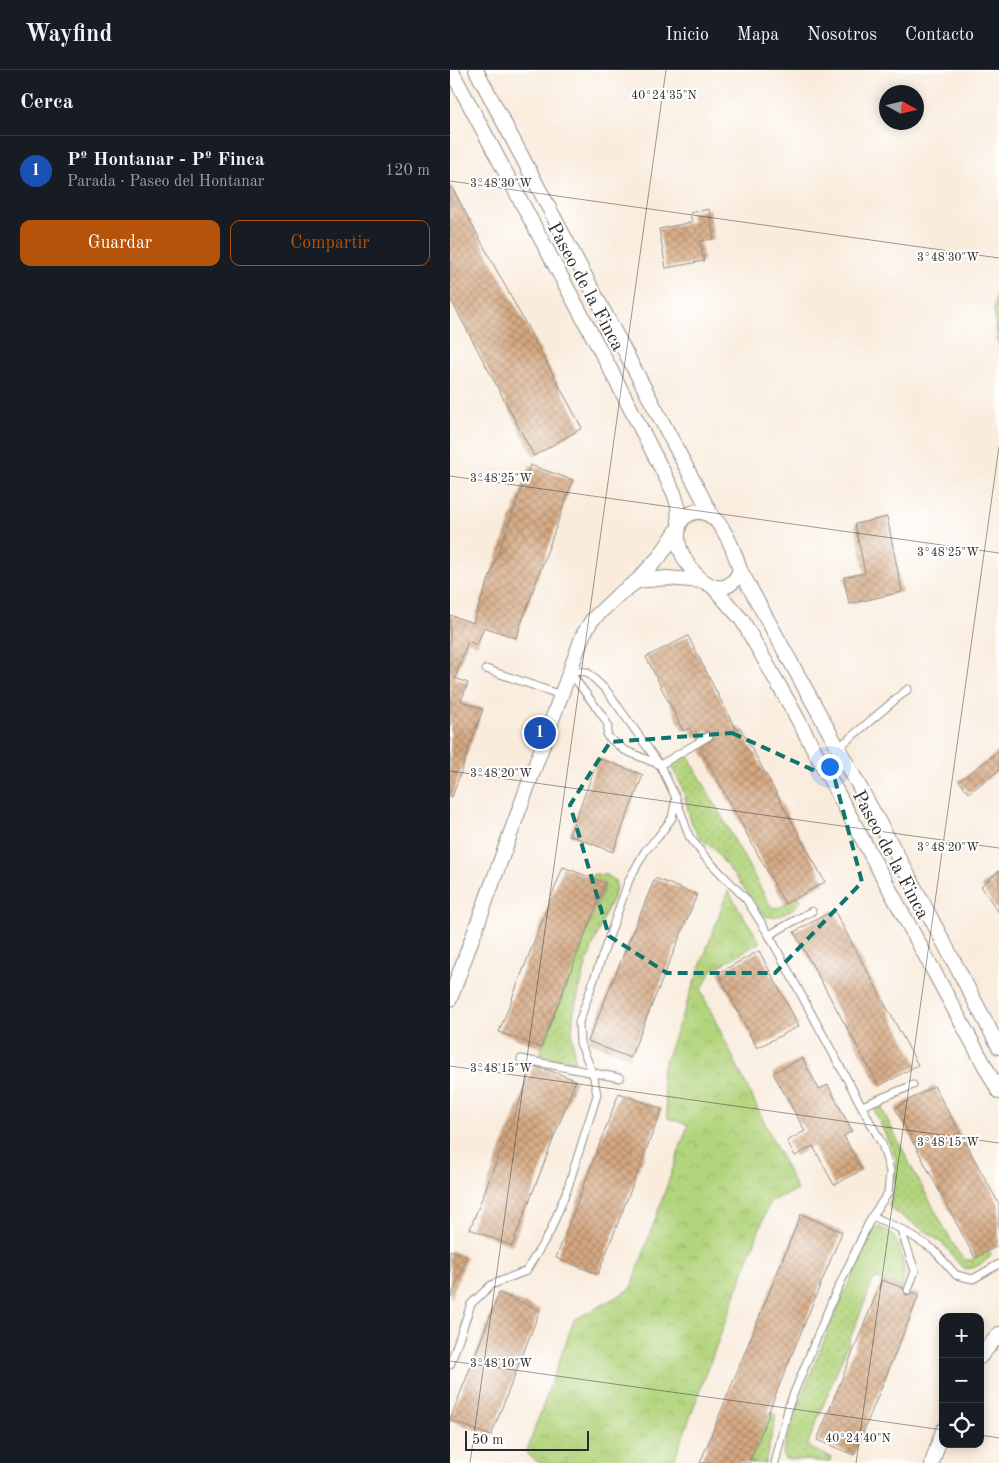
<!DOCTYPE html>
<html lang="es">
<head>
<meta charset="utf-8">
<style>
  :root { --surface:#171b24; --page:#242831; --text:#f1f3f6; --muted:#9ea1a6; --line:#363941; --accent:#b45309 }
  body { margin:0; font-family:"Old Standard TT",serif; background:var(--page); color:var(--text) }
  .controls { position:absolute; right:15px; bottom:15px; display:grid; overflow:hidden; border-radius:10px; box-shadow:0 2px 12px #0003 }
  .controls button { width:45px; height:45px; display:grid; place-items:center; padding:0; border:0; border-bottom:1px solid var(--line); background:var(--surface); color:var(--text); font:25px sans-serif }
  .compass { position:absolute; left:429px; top:15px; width:45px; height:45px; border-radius:50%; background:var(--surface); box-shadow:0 2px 12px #0003; rotate:98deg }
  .scale { position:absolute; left:15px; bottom:12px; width:124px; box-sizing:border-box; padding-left:5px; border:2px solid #2b2b2b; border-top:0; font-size:14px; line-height:18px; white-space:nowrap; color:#2b2b2b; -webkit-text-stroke:4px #fff; paint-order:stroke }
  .you { position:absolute; left:379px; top:696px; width:18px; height:18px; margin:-12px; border:4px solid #fff; border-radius:50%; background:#1a73e8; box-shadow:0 0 0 8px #1a73e833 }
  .badge { display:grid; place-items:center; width:32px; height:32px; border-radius:50%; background:var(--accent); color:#fff; font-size:16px; font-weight:700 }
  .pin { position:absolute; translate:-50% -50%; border:2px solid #fff; box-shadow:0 1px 5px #0006 }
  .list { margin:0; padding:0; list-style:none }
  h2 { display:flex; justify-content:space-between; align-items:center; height:65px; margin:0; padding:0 20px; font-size:21px }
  h2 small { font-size:16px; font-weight:400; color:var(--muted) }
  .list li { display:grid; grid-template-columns:32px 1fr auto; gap:15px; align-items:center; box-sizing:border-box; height:70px; padding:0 20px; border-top:1px solid var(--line) }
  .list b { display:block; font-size:19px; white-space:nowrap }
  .list p { margin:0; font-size:16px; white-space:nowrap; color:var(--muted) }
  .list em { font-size:16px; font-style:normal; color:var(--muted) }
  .actions { display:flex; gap:10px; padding:15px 20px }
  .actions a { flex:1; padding:11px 0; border:1px solid var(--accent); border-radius:10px; text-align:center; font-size:18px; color:var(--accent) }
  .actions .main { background:var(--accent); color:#fff }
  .icon { flex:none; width:28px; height:28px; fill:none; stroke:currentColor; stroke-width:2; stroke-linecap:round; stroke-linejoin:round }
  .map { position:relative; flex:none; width:549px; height:1393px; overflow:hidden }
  header { display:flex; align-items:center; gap:30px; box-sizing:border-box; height:70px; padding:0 25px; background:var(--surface); border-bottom:1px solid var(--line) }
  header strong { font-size:24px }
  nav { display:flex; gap:28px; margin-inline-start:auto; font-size:18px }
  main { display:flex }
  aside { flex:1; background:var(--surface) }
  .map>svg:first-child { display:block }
  .grass { fill:url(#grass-dots); stroke:#6e8054 }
  .park { fill:url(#park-crowns); stroke:#6e8054 }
  .building { fill:url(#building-cross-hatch) }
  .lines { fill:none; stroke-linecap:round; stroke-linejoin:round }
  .lane-casing { stroke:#928c84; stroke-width:9 }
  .street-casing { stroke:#928c84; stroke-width:16 }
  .lane { stroke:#fff; stroke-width:7 }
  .street { stroke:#fff; stroke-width:14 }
  .marked { fill:none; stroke:#0f766e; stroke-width:4; stroke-dasharray:10 6; stroke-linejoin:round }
  .ticks { fill:none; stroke:#2b2b2b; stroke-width:1; stroke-opacity:0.45 }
  .labels { text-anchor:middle; stroke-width:4; stroke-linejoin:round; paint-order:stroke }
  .street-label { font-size:19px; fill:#2b2b2b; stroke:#fff }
  .ticks-label { font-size:12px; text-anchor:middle; fill:#2b2b2b; stroke:#fff; stroke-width:4; stroke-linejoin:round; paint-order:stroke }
</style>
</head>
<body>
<header>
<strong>Wayfind</strong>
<nav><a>Inicio</a><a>Mapa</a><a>Nosotros</a><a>Contacto</a></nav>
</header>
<main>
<aside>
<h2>Cerca<small></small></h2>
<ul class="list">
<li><span class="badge" style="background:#1a4fb4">1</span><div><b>Pº Hontanar - Pº Finca</b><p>Parada · Paseo del Hontanar</p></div><em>120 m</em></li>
</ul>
<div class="actions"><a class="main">Guardar</a><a>Compartir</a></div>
</aside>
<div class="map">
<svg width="549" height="1393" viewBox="0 0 549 1393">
  <defs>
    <pattern id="grass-dots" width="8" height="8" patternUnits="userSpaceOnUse" patternTransform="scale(1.25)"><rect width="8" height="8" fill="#b2d47c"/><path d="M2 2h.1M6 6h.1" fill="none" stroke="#99b66b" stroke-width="1.8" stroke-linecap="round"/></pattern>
    <pattern id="park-crowns" width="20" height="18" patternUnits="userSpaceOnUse" patternTransform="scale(1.25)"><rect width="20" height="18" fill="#b2d47c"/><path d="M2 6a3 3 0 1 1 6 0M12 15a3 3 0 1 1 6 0" fill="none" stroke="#99b66b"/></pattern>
    <pattern id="building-cross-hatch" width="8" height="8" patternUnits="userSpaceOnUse" patternTransform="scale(1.25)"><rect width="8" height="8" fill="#d5a881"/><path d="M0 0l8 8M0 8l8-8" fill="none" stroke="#ad896a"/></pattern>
  </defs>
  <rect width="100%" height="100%" fill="#fff"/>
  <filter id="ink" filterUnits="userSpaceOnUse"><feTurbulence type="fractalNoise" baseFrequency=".02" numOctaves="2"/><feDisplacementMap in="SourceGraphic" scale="10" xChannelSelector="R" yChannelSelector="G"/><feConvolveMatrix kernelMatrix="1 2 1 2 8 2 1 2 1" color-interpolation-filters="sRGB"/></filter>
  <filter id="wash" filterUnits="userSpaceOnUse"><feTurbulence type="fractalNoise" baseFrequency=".0096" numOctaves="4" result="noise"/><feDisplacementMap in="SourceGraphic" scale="20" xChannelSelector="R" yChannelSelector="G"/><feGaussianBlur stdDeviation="1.12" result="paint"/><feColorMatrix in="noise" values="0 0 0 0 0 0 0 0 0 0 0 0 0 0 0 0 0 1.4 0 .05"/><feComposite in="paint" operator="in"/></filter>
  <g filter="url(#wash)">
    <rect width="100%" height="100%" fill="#f9ecdd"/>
    <g class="grass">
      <path d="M549,194v83l-5,-36z"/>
      <path d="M232,685l7,2 82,150 8,1 20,-12 2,4c-6,10 -25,20 -36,16l-51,-67c-26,-17 -23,-33 -31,-59 -3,-10 -9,-16 -12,-25l2,-5z"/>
      <path d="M144,804l12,1 9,5 1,5 -1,8 -11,23 -18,49 -12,45 -2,24 3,27 -4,1 -32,-7 66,-171 -16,-7z"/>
      <path d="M430,1035l34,67 43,79 8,9h6l18,-9 3,3c-5,7 -21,19 -30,13 -6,-5 -11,-15 -17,-21 -17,-15 -36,-25 -54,-37l-2,-5 5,-13 2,-33 -21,-46v-6z"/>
      <path d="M428,1157c24,5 29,41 24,61l-20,-8 -8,-1 -66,164 2,5 21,9 -1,5 -45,-3 -2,-4 1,-8c25,-75 56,-146 89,-217z"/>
      <path d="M322,1343l4,2 -1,6 -10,42h-16l20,-49z"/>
    </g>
    <path class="park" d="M278,821l32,51 -49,29 -10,20 96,199 -27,11 -97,262h-134l-13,-10 48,-133 57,-31 57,-164 -20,-7 -7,-45z"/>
    <g id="blocks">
      <g class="building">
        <path d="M0,114l132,244 -48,28 -84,-158z"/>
        <path d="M259,139l5,30 -14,2 4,20 -38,7 -7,-39 33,-7 -2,-9z"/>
        <path d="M80,395l43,15 -57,158 -32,-11 -7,18 -9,-4 -13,37 13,5 -7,18 22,8 -31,88 -2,-1v-181l23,8z"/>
        <path d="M437,447l15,75 -53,12 -5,-27 21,-4 -10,-49z"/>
        <path d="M238,566l48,94 4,-3 85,155 -40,22 -85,-156 12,-8 2,-6 -6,-3 -13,7 -6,-10 -6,3 -37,-74z"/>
        <path d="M549,681v19l-30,23 -10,-12z"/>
        <path d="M149,688l44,17 -30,77 -44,-17z"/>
        <path d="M113,797l42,16 -64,165 -42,-16z"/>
        <path d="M549,801v42l-18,-27z"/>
        <path d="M205,808l42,17 -67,163 -42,-17z"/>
        <path d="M384,840l84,155 -39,21 -85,-154z"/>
        <path d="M309,881l40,75 -42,22 -39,-75z"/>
        <path d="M352,988l17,31 9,-4 24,46 -8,5 18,34 -28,15 -21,-39 -18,10 -8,-15 18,-10 -32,-58z"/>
        <path d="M83,997l15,3 28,10 -64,166 -42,-17z"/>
        <path d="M484,1016l65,118v41l-24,13 -80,-150z"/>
        <path d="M169,1023l43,16 -64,165 -42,-16z"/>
        <path d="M351,1144l41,18 -74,181 1,1 -20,49h-49z"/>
        <path d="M0,1180l17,7 -16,41h-1z"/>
        <path d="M432,1210l21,8 3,7h3l4,-3 6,3 -65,160 -37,-15z"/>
        <path d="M49,1223l41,17 -49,126 -41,-16z"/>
      </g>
    </g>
  </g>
  <g filter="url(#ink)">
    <use href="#blocks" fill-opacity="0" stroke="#928c84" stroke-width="1"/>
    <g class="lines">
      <g class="lane-casing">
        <g id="lane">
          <path d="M36,599l75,26"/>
          <path d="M119,601l18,1 20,19 53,74 -36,-15 -17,-14 1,-11 -6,-10z"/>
          <path d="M259,666l-49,29 16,33 13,38 16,21 41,42 23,36 113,209 8,27 -2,22 -16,23 -41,87 -42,102 -14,58"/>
          <path d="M388,678l70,-59"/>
          <path d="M319,865l43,-24"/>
          <path d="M71,989l99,19"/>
          <path d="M412,1036l51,-21"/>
          <path d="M422,1146l29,13 32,20 23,26 17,4 26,-15"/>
          <path d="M451,1160l14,41 -7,19"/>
          <path d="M0,1295l21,-61 20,-19 35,-14 24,-39 18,-45 29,-92 -4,-22 -13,-30 -1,-21 50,-142 16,-29 13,-14 14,-19 4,-20"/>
        </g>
      </g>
      <g class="street-casing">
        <g id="street">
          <path d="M1,0l155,291 68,132 4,13 1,17"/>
          <path d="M26,0l235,444"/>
          <path d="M290,500c-17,43 -61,-4 -62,-32 0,-10 1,-18 10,-23 28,-17 46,35 52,55l167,303 92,174"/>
          <path d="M187,511l30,-3 35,3"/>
          <path d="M263,517l29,33 48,85 209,387"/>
          <path d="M0,929l133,-364 9,-15 26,-25 19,-14 23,-25 18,-27"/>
          <path d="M530,1287l19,-23"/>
          <path d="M482,1393l11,-33"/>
        </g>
      </g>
      <use href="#lane" class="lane"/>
      <use href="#street" class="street"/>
    </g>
  </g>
  <path class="marked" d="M282,663l103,47 27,102 -87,91h-108l-58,-37 -39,-131 40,-63z"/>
  <path class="ticks" d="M0,111l549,77M0,406l549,77M0,701l549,77M0,996l549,77M0,1291l493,69M530,1365l19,3M20,1393l196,-1393M406,1393l143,-1016"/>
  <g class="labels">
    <g class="street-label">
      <text transform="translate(137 216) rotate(62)" y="7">Paseo de la Finca</text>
      <text transform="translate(442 784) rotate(62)" y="7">Paseo de la Finca</text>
    </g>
  </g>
  <g class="ticks-label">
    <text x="214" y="29">40°24'35"N</text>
    <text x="51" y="117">3°48'30"W</text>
    <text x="498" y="191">3°48'30"W</text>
    <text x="51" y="412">3°48'25"W</text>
    <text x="498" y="486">3°48'25"W</text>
    <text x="51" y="707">3°48'20"W</text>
    <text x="498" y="781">3°48'20"W</text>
    <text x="51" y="1002">3°48'15"W</text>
    <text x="498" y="1076">3°48'15"W</text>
    <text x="51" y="1297">3°48'10"W</text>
    <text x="408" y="1372">40°24'40"N</text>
  </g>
</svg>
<div class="controls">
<button>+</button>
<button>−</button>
<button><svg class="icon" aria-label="locate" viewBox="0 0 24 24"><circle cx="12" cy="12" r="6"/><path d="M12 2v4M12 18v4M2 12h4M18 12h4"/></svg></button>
</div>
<svg class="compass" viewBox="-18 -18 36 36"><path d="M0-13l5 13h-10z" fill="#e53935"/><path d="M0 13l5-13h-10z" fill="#9ea1a6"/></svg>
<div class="scale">50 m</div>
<div class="you"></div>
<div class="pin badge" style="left:90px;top:663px;background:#1a4fb4">1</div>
</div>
</main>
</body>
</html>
